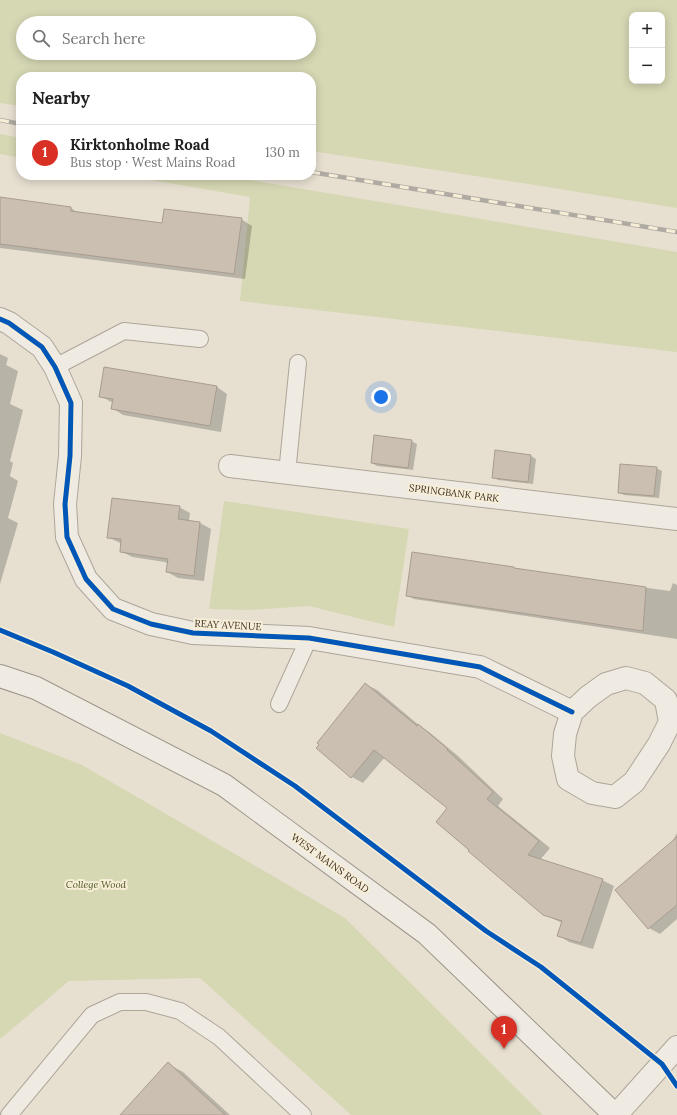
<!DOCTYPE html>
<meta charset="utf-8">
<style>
:root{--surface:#fff;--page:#f6f6f6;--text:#222;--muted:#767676;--line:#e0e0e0;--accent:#d93025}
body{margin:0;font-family:Lora,serif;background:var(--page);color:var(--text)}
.controls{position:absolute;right:12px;top:12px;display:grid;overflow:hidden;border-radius:8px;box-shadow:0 2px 10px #0003}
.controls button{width:36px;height:36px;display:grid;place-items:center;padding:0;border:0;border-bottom:1px solid var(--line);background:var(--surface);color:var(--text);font:20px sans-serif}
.you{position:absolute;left:381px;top:397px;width:14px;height:14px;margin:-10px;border:3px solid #fff;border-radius:50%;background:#1a73e8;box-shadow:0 0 0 6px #1a73e833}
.badge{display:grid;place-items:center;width:26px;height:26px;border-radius:50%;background:var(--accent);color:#fff;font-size:13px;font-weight:700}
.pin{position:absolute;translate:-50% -33px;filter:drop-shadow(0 1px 2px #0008)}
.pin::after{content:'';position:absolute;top:21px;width:14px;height:12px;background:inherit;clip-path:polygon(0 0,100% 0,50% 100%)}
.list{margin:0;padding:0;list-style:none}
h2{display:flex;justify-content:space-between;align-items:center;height:52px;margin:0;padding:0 16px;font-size:17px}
h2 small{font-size:13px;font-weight:400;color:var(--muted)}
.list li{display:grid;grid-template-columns:26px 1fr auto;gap:12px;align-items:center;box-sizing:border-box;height:56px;padding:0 16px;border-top:1px solid var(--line)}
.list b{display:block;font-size:15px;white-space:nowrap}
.list p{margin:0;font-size:13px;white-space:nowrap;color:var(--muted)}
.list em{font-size:13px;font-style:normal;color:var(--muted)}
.icon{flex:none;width:22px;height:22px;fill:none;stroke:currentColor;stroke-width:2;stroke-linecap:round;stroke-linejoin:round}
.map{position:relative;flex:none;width:677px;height:1115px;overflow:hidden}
.search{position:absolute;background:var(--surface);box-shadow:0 2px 10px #0003;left:16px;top:16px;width:300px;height:44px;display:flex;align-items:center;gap:10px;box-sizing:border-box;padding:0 14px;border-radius:22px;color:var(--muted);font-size:15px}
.panel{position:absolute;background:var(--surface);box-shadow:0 2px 10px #0003;left:16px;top:72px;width:300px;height:108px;border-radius:16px}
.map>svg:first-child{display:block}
.green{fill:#d6d7b3;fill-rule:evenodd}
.shadow{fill:#0003}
.building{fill:#cbbfb2;stroke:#a89c90}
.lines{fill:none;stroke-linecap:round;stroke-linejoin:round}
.service-casing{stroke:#ada599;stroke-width:18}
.minor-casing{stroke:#ada599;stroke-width:24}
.tertiary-casing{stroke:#ada599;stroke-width:24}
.secondary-casing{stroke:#9c958a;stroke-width:24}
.service{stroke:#efebe3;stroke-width:16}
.minor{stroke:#efebe3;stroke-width:22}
.tertiary{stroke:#efebe3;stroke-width:22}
.secondary{stroke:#efebe3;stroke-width:22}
.rail-casing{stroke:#afaaa2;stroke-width:4.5}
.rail{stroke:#f7eed8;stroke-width:3;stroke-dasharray:9;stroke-linecap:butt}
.cycleway-casing{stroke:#f7eed8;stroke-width:8}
.cycleway{stroke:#0057b8;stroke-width:5}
.labels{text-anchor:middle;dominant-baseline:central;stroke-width:4;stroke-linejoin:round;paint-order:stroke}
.street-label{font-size:10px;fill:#3d2e20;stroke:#f7eed8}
.park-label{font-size:10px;font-style:italic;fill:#4d5a26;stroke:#f7eed8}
</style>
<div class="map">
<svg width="677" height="1115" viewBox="0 0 677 1115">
<rect width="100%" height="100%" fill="#e7e0d1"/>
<!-- green -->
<g class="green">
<path d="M 0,0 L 677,0 L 677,208 L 522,183 L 311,151 L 311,77 L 21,77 L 21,106 L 0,103 ZM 632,15 L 662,15 L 662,81 L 632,81 ZM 23,23 L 309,23 L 309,53 L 23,53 Z"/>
<path d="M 0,134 L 21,138 L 21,158 L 0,154 Z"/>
<path d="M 122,175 L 220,175 L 677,252 L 677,352 L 240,301 L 250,197 Z"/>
<path d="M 224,501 L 409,529 L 394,627 L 309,606 L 249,610 L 209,609 Z"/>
<path d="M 0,733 L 82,765 L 345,918 L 543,1115 L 351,1115 L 200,978 L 69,981 L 0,1039 Z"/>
</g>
<!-- shadow -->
<g class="shadow">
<path d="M 0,200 L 71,208 L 78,213 L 163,224 L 241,219 L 252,226 L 245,279 L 0,248 Z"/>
<path d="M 0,354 L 8,358 L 6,365 L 18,371 L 10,404 L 23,410 L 10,461 L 13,463 L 10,476 L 18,481 L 8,518 L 18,523 L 0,584 Z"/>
<path d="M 217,387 L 227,394 L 221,432 L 123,415 L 112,408 L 113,403 L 100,396 Z"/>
<path d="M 411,441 L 417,444 L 413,470 L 377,466 L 372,463 Z"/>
<path d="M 496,451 L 531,456 L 536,459 L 533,484 L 498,480 L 493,477 Z"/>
<path d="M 656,468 L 662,471 L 659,498 L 624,495 L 619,492 Z"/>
<path d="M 179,507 L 190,513 L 189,521 L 200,523 L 211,529 L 204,581 L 178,578 L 167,572 L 168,564 L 165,562 L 132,557 L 121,551 L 122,544 L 108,537 Z"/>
<path d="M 514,568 L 517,570 L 670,591 L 673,583 L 677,585 L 677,639 L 414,599 L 407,595 Z"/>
<path d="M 365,684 L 377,690 L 420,726 L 429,732 L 458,756 L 503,799 L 498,806 L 550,848 L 540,860 L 602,880 L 614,886 L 593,949 L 569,942 L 558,935 L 562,923 L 544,914 L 471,850 L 449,808 L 385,757 L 363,783 L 352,777 Z"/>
<path d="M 677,833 L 677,919 L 660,934 L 649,928 L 672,842 Z"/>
<path d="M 168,1064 L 183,1072 L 230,1115 L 121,1115 Z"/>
</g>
<!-- building -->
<g class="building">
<path d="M 0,197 L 71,207 L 71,211 L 162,223 L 164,209 L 242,218 L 234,274 L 0,244 Z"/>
<path d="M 104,367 L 217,386 L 210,426 L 111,409 L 113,399 L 99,397 Z"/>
<path d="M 374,435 L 412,440 L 408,468 L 371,463 Z"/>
<path d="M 495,450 L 531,455 L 528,482 L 492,478 Z"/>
<path d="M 620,464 L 657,467 L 654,496 L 618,493 Z"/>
<path d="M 112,498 L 180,506 L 178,519 L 200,522 L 194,576 L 166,572 L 168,559 L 120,552 L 121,539 L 107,538 Z"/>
<path d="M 412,552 L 514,567 L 514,568 L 646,587 L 643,631 L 406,596 Z"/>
<path d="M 365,683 L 417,726 L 418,724 L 448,749 L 447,750 L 493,792 L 487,799 L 539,841 L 528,855 L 603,879 L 581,943 L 557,936 L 562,921 L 543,915 L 468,851 L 469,850 L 436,822 L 447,808 L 374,750 L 351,778 L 316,748 L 319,745 L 317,743 Z"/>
<path d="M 677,837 L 677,905 L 648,929 L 615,890 Z"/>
<path d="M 168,1062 L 225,1115 L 120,1115 Z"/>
</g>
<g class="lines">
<!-- service casing -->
<g class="service-casing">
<g id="service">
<path d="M 55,367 L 124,331 L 200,339"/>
<path d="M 287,473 L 298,363"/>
<path d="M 279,704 L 309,638"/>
<path d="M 9,1115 L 92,1015 L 120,1002 L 146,1002 L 180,1011 L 219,1037 L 303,1115"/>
</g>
</g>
<!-- minor casing -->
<g class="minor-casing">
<g id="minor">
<path d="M 0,319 L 9,323 L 42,347 L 55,367 L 71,403 L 70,456 L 65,504 L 67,537 L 86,579 L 113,609 L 151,624 L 193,633 L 309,638 L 480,667 L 572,712"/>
<path d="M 230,466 L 677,519"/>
<path d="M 626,678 L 645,683 L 666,700 L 670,722 L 659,744 L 634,782 L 615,797 L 592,793 L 568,779 L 563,756 L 565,734 L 572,712 L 588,697 L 606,684 Z"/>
</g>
</g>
<!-- tertiary casing -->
<g class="tertiary-casing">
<path id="tertiary" d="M 616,1115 L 677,1047"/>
</g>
<!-- secondary casing -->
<g class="secondary-casing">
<path id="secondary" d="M 0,676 L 36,688 L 224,785 L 427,934 L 615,1115"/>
</g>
<!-- service -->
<use href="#service" class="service"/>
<!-- minor -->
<use href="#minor" class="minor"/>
<!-- tertiary -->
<use href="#tertiary" class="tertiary"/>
<!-- secondary -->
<use href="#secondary" class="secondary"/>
<!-- rail casing -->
<g class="rail-casing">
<g id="rail">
<path d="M 0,120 L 21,124"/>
<path d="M 311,172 L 677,232"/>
</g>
</g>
<!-- rail -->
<use href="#rail" class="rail"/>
<!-- cycleway casing -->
<g class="cycleway-casing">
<g id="cycleway">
<path d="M 0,319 L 9,323 L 42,347 L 55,367 L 71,403 L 70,456 L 65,504 L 67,537 L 86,579 L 113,609 L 151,624 L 193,633 L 309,638 L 480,667 L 572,712"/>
<path d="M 0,630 L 53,652 L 128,686 L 211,731 L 295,786 L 486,931 L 541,967 L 662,1064 L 677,1086"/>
</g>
</g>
<!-- cycleway -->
<use href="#cycleway" class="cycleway"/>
</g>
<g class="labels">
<!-- street labels -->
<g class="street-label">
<text transform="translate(454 493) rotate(7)">SPRINGBANK PARK</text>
<text transform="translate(228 625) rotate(3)">REAY AVENUE</text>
<text transform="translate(330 863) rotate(36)">WEST MAINS ROAD</text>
</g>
<!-- park labels -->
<g class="park-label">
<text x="96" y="884">College Wood</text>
</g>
</g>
</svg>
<div class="controls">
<button>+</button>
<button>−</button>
</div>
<div class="you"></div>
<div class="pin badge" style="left:504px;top:1049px">1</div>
<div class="search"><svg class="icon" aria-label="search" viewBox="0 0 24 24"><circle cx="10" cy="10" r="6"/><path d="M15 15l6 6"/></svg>Search here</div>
<section class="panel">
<h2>Nearby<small></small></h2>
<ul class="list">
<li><span class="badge">1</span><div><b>Kirktonholme Road</b><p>Bus stop · West Mains Road</p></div><em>130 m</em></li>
</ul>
</section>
</div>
